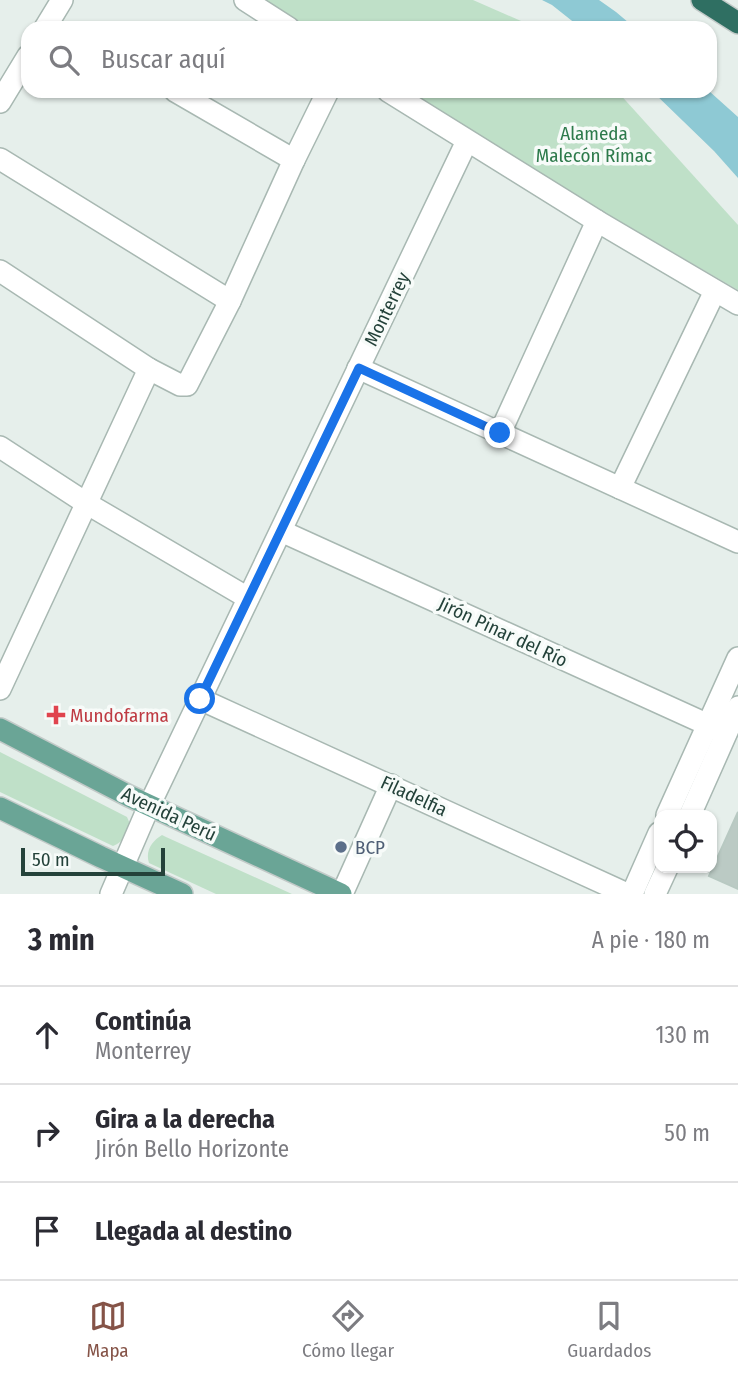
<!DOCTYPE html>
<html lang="es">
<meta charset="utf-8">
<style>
:root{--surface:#fff;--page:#f7f7f7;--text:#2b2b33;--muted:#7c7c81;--line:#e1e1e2;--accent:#855347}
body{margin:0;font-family:"Fira Sans Condensed",sans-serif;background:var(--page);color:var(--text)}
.controls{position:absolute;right:21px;bottom:21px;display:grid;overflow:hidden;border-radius:14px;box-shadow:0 2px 5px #0004}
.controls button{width:63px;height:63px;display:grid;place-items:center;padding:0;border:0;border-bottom:2px solid var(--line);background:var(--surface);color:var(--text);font:35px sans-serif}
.scale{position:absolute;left:21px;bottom:18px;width:144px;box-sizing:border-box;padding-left:7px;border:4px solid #24423a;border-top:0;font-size:19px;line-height:24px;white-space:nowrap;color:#24423a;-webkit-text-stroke:5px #f7fbf9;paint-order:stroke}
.stop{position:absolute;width:21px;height:21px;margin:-16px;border:5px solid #1a73e8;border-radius:50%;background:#fff}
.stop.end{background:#1a73e8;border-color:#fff;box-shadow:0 2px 7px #0008}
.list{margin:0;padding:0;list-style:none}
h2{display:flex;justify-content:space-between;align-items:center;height:91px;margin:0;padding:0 28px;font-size:30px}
h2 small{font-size:23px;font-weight:400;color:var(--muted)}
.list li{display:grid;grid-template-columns:46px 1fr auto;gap:21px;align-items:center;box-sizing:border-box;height:98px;padding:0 28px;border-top:2px solid var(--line)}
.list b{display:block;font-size:26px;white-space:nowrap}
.list p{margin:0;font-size:23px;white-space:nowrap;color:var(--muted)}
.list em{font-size:23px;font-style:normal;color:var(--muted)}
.icon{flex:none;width:38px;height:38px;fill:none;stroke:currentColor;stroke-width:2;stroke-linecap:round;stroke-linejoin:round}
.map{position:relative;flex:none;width:738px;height:894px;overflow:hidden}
.search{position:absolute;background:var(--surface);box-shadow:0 2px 5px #0004;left:21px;right:21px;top:21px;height:77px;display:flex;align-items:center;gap:18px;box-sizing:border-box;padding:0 24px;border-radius:21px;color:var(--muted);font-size:26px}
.sheet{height:385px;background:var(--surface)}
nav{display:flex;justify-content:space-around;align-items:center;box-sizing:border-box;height:98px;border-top:2px solid var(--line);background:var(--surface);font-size:19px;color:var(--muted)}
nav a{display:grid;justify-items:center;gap:4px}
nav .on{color:var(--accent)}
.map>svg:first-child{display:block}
.green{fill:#bfe0c8}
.water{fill:#8ec9d4}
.building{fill:#bbcac4;stroke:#b8c9c2;stroke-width:2}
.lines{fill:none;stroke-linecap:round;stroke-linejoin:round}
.minor-casing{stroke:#a8b8b2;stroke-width:24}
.major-casing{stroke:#c2cac8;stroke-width:24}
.highway-casing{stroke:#c2cac8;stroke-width:24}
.minor{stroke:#fff;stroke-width:21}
.major{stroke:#6aa596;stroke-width:21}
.highway{stroke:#2f6f62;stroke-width:21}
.route{stroke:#1a73e8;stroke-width:9}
.health-dot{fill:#e0444e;stroke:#f7fbf9;stroke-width:2.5}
.service-dot{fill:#5c6f8a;stroke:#f7fbf9;stroke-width:2.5}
.labels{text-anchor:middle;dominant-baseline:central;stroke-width:7;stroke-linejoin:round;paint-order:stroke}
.park-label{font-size:19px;fill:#2d7a4b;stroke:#f7fbf9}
.street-label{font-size:19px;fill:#24423a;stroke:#f7fbf9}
.health-label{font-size:19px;fill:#be3a42;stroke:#f7fbf9;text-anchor:start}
.service-label{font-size:19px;fill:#4e5e75;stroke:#f7fbf9;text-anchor:start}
</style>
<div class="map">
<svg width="738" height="894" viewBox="0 0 738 894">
<rect width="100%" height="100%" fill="#e6efeb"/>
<!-- green -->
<g class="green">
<path d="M 264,0 L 473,0 L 537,28 L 307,28 Z"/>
<path d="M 404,91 L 617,91 L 738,225 L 738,290 L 507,156 Z"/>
<path d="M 0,752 L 127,817 L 130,824 C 126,834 124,842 113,846 L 0,792 Z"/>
<path d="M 162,835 L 166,837 L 292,894 L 216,894 L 149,863 C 145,851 152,841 162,835 Z"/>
</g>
<!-- water -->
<g class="water">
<path d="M 542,0 L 599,0 L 616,12 L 635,28 L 581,28 L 552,5 Z"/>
<path d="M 652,91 L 709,91 L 738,117 L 738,178 L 714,151 Z"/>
</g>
<!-- building -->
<path class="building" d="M 738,812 L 738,889 L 709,876 Z"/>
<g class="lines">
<!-- minor casing -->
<g class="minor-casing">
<g id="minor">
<path d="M 245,0 L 289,28"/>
<path d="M 45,28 L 62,0"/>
<path d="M 175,91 L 294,160"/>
<path d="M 388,91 L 597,221 L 738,304"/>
<path d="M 0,102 L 28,56"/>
<path d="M 0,159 L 230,301"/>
<path d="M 0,271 L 149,369 L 180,385 L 187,385 L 230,301 L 294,160 L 328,91"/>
<path d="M 358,368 L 738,542"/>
<path d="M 500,433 L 597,221"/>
<path d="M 0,447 L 86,503 L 248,598"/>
<path d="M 620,488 L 715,291"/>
<path d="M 281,531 L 726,733"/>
<path d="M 0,689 L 149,369"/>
<path d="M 200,699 L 627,894"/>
<path d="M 667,815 L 738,658"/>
<path d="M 690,815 L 738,707"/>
<path d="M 111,894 L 149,806 L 467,141"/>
<path d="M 342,894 L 391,785"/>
<path d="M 632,894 L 659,833"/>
<path d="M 655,894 L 667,868"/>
</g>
</g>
<!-- major casing -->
<g class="major-casing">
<g id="major">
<path d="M 0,729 L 129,796 L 341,894"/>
<path d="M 0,808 L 101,857 L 182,894"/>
</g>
</g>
<!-- highway casing -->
<g class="highway-casing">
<path id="highway" d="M 702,0 L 738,23"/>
</g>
<!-- minor -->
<use href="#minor" class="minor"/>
<!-- major -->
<use href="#major" class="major"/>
<!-- highway -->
<use href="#highway" class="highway"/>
</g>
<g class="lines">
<!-- route -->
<path class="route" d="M 200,699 L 359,368 L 500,433"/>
</g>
<!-- markers -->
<path class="health-dot" d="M52.5 704.5h7v7h7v7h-7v7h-7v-7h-7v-7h7z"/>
<circle class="service-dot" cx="341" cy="847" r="7"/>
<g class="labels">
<!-- park labels -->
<g class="park-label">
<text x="594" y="133">Alameda<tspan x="594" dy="22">Malecón Rímac</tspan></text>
</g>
<!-- street labels -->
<g class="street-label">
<text transform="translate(387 309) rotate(-64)">Monterrey</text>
<text transform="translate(503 632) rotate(25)">Jirón Pinar del Río</text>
<text transform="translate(414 796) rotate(25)">Filadelfia</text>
<text transform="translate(169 814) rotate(25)">Avenida Perú</text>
</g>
<!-- health labels -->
<g class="health-label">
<text x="70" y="715">Mundofarma</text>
</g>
<!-- service labels -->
<g class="service-label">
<text x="355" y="847">BCP</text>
</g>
</g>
</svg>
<div class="controls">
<button><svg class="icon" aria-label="locate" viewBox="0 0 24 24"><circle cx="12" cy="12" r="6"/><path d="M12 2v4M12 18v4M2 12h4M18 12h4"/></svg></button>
</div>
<div class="scale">50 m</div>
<div class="stop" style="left:200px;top:699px"></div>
<div class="stop end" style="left:500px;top:433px"></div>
<div class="search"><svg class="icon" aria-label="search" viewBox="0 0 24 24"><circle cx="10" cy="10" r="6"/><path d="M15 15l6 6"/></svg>Buscar aquí</div>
</div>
<section class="sheet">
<h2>3 min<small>A pie · 180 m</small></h2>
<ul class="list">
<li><svg class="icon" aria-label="ahead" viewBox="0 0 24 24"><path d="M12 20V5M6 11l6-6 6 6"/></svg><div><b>Continúa</b><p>Monterrey</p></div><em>130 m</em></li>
<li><svg class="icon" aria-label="right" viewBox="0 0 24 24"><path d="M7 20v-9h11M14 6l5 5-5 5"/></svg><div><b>Gira a la derecha</b><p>Jirón Bello Horizonte</p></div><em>50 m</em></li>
<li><svg class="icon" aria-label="arrive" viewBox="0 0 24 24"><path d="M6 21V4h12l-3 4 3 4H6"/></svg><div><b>Llegada al destino</b></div></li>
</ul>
</section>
<nav>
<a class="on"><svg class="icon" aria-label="map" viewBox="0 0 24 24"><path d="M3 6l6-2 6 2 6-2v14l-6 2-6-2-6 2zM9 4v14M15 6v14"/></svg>Mapa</a>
<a><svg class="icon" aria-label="directions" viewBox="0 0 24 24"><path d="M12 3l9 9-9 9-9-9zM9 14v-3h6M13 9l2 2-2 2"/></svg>Cómo llegar</a>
<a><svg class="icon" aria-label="saved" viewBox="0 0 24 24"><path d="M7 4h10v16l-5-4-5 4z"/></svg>Guardados</a>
</nav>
